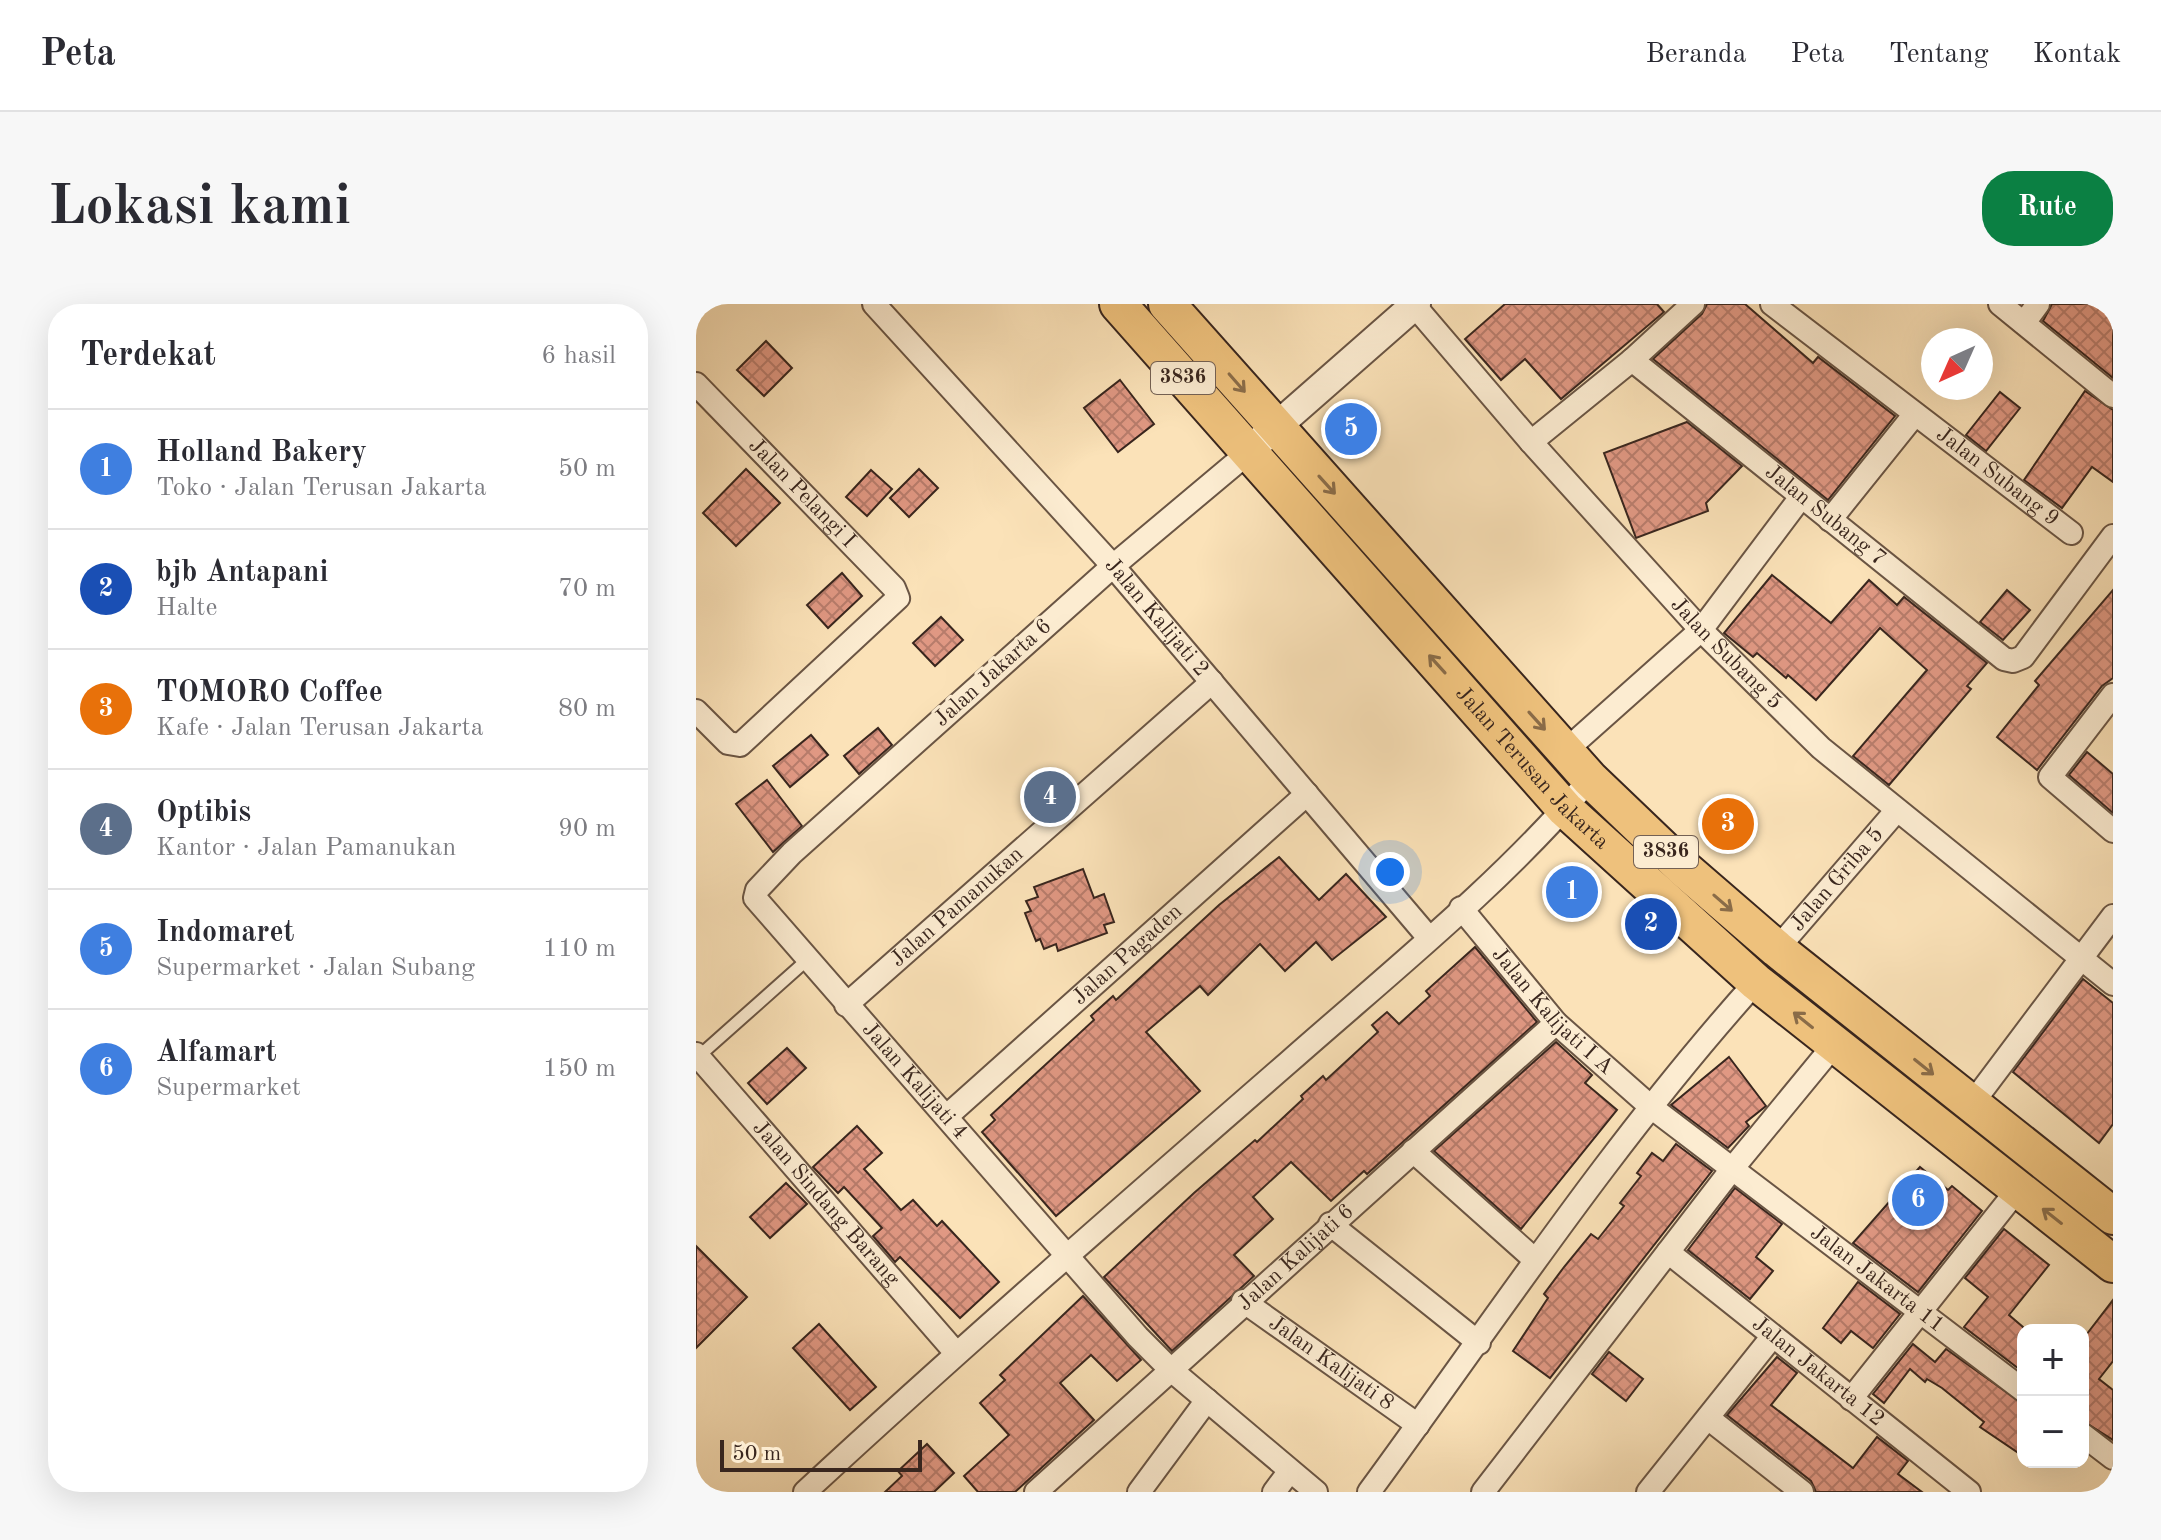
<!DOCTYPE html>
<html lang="id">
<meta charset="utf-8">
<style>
:root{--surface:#fff;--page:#f7f7f7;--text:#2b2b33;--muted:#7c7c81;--line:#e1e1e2;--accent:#0b8043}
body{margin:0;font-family:"Old Standard TT",serif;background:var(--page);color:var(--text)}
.controls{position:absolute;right:24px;bottom:24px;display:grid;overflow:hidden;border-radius:16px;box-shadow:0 8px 32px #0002}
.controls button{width:72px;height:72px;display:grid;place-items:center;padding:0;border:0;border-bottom:2px solid var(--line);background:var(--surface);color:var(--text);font:40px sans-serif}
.compass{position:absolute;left:1225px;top:24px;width:72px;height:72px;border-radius:50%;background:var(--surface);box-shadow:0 8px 32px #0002;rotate:225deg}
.scale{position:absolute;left:24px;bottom:20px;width:202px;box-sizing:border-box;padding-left:8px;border:4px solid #39261e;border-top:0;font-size:22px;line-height:28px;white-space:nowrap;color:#39261e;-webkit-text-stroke:6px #fcecd1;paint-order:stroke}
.you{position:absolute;left:694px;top:568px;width:28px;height:28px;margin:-20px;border:6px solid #fff;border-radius:50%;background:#1a73e8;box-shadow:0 0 0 12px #1a73e833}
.badge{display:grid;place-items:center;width:52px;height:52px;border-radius:50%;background:var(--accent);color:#fff;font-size:26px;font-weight:700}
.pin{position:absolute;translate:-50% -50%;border:4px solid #fff;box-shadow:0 2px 8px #0006}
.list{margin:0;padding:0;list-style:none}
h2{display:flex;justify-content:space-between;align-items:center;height:104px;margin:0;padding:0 32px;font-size:34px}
h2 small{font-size:26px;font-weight:400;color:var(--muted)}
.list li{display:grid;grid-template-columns:52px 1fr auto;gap:24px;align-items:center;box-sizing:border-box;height:120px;padding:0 32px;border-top:2px solid var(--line)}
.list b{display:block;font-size:30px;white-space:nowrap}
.list p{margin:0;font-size:26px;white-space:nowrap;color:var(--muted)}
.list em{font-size:26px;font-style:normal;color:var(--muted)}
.map{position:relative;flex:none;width:1417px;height:1188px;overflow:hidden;border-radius:32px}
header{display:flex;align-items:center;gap:48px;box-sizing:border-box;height:112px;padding:0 40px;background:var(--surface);border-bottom:2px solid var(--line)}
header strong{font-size:38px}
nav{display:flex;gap:44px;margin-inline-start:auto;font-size:28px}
.intro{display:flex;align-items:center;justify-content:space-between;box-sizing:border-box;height:192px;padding:0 48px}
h1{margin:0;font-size:56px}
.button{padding:20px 36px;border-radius:32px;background:var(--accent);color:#fff;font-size:28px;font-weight:700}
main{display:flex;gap:48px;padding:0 48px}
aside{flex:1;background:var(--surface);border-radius:32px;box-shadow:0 8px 32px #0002}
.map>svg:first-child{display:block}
.building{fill:url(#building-cross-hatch);stroke:#39261e;stroke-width:2}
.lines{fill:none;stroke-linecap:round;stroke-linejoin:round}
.service-casing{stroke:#6a5544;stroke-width:15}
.minor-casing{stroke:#6a5544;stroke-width:26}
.tertiary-casing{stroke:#6a5544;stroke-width:32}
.primary-casing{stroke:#39261e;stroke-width:40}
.service{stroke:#fcecd1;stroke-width:11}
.minor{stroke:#fcecd1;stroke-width:22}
.tertiary{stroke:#fcecd1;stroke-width:28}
.primary{stroke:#eec17c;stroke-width:36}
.oneway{stroke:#8a6c48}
.labels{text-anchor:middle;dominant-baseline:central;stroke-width:6;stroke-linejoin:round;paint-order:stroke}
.shield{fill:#fcecd1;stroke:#746154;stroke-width:2}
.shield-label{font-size:20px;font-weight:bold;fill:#39261e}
.street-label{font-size:22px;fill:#39261e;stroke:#fcecd1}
</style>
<header>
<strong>Peta</strong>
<nav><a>Beranda</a><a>Peta</a><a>Tentang</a><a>Kontak</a></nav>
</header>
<div class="intro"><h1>Lokasi kami</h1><a class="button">Rute</a></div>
<main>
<aside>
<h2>Terdekat<small>6 hasil</small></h2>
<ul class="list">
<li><span class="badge" style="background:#3f7fe0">1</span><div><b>Holland Bakery</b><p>Toko · Jalan Terusan Jakarta</p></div><em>50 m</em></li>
<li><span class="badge" style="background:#1a4fb4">2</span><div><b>bjb Antapani</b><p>Halte</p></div><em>70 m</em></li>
<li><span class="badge" style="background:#e8710a">3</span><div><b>TOMORO Coffee</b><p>Kafe · Jalan Terusan Jakarta</p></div><em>80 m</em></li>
<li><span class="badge" style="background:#5c6f8a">4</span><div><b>Optibis</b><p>Kantor · Jalan Pamanukan</p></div><em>90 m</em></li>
<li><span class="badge" style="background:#3f7fe0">5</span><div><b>Indomaret</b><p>Supermarket · Jalan Subang</p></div><em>110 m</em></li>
<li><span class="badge" style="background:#3f7fe0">6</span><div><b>Alfamart</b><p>Supermarket</p></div><em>150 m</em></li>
</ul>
</aside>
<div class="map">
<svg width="1417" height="1188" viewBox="0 0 1417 1188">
<defs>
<pattern id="building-cross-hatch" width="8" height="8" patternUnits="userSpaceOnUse" patternTransform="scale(2)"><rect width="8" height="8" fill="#e09883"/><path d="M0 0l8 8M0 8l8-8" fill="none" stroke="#b77c6b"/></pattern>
</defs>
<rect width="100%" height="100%" fill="#fbe2b8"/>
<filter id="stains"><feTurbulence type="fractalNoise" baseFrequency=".0025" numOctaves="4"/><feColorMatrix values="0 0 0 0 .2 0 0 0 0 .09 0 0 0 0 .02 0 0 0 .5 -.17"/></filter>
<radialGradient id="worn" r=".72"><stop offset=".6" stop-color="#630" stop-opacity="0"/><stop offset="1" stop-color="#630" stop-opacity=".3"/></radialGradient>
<!-- building -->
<g class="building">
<path d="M 809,0 L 961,0 L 968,8 L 865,95 L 829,55 L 805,76 L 769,35 Z"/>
<path d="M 1011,0 L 1049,0 L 1117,59 L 1122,53 L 1199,112 L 1132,196 L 957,55 L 1006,10 Z"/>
<path d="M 1356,0 L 1417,0 L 1417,74 L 1347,17 Z"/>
<path d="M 70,37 L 96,64 L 68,92 L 41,66 Z"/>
<path d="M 424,76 L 458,120 L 422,148 L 388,104 Z"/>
<path d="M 1389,87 L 1417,106 L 1417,178 L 1396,163 L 1366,204 L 1328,176 Z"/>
<path d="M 1304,88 L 1324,104 L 1290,147 L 1270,131 Z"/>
<path d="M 991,118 L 1046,162 L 1010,199 L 1012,207 L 940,234 L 908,149 Z"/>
<path d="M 50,165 L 84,199 L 40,242 L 7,209 Z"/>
<path d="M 223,165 L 242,184 L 213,213 L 194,194 Z"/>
<path d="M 175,166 L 196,185 L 171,212 L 150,193 Z"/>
<path d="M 146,269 L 166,292 L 132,324 L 111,301 Z"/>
<path d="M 1076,271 L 1135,319 L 1173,276 L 1201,301 L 1208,293 L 1291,359 L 1271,382 L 1275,385 L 1193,481 L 1157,452 L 1231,366 L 1184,324 L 1120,396 L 1092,371 L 1090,374 L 1061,349 L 1057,353 L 1028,329 Z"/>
<path d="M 1311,286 L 1334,306 L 1307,336 L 1284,318 Z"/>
<path d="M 1417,286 L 1417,374 L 1406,382 L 1341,466 L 1301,433 L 1343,381 L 1339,377 Z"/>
<path d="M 245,313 L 267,336 L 239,362 L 217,339 Z"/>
<path d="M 182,424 L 196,441 L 163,470 L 148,452 Z"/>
<path d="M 115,431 L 132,451 L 94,483 L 77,462 Z"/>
<path d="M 1391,448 L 1417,470 L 1417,509 L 1373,471 Z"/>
<path d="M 71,476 L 106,522 L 77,548 L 40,500 Z"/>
<path d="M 583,553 L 623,596 L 650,570 L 690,613 L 636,656 L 620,638 L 589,667 L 564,640 L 512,691 L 504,682 L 450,728 L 504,787 L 360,912 L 286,828 L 299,816 L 295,811 L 398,716 L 395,712 L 417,692 L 420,696 L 523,601 Z"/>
<path d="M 387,565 L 398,594 L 408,590 L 418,618 L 408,621 L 411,629 L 362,647 L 360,640 L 348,645 L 344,635 L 340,637 L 329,609 L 335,607 L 330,597 L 342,593 L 338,583 Z"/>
<path d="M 779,643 L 841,718 L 671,870 L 668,867 L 635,897 L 595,858 L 557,893 L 577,915 L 538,951 L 558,972 L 476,1047 L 408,973 L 498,889 L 559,836 L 561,838 L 607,795 L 605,792 L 627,772 L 630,776 L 682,728 L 676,721 L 691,708 L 703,720 L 734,692 L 730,687 Z"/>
<path d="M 1387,675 L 1417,699 L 1417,820 L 1403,839 L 1317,768 Z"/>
<path d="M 860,738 L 896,771 L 889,779 L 921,806 L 825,925 L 738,847 Z"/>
<path d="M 91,744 L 110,764 L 71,800 L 52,779 Z"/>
<path d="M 1033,753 L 1070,802 L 1050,818 L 1053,822 L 1032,844 L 975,801 Z"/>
<path d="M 161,822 L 186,849 L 168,865 L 205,906 L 217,896 L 241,922 L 246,917 L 303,978 L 264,1014 L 204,953 L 199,958 L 195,953 L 177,932 L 186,924 L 148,883 L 142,889 L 117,863 Z"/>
<path d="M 980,840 L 1016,867 L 854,1074 L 817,1047 L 852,994 L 848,990 L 868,963 L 895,930 L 902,935 L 928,902 L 924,899 L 945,872 L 941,869 L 956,849 L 967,857 Z"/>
<path d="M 1224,863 L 1252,886 L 1256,882 L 1286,907 L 1222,988 L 1157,939 Z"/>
<path d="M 90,879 L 111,900 L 74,934 L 54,913 Z"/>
<path d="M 1039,884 L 1086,920 L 1060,953 L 1077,967 L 1054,995 L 992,946 Z"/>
<path d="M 1308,925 L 1353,961 L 1313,1011 L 1327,1023 L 1327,1068 L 1268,1023 L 1292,993 L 1269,974 Z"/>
<path d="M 0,942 L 51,993 L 0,1044 Z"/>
<path d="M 1162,978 L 1204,1010 L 1177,1044 L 1155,1027 L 1145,1039 L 1127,1024 Z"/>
<path d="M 387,992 L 445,1056 L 421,1077 L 395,1051 L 364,1079 L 398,1116 L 319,1188 L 282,1188 L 268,1172 L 313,1131 L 284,1099 L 309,1076 L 304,1071 Z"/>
<path d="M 1417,996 L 1417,1057 L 1403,1075 L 1417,1086 L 1417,1136 L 1387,1117 L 1387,1035 Z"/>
<path d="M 123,1020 L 180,1083 L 154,1106 L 97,1044 Z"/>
<path d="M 1217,1040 L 1239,1058 L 1250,1045 L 1327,1100 L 1327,1152 L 1284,1123 L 1288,1118 L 1246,1084 L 1231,1075 L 1229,1078 L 1214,1065 L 1188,1099 L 1177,1090 Z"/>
<path d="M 913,1048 L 947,1075 L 930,1097 L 896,1070 Z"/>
<path d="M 1081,1053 L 1101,1069 L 1075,1101 L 1157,1164 L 1181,1133 L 1212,1157 L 1202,1170 L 1226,1188 L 1120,1188 L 1115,1177 L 1031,1111 Z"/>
<path d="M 231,1140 L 258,1169 L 238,1188 L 189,1188 L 206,1172 L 202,1167 Z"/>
</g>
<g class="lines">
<!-- service casing -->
<g class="service-casing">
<path id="service" d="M 2,753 L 111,656"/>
</g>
<!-- minor casing -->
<g class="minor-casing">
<g id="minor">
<path id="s1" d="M 178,0 L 417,262 L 733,634"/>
<path id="s2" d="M 1076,0 L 1375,229"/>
<path d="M 1304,0 L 1417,92"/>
<path id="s3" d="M 718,1 L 835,138 L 1005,326 L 1125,444 L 1417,680"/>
<path d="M 1328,19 L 1342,0"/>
<path id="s4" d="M 936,56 L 1308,355 L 1317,357 L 1327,353 L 1417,232"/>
<path id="s5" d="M 0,80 L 198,284 L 202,294 L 44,441 L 32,439 L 0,407"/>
<path d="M 835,138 L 936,56 L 997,0"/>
<path id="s6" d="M 553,148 L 417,262 L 96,549 L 61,586 L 59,594 L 442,1033 L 474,1065 L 620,1188"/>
<path d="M 1134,216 L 1219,110"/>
<path d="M 1417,391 L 1354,473 L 1417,527"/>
<path d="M 868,448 L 1005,326 L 1105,193"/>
<path id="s7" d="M 765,604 L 860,719 L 955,803 L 1327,1086"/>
<path id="s8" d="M 1081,645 L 1201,506"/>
<path id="s9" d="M 150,701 L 516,378"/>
<path id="s10" d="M 0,750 L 260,1049"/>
<path d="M 1275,801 L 1417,612"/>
<path id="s11" d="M 251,812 L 611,490"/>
<path d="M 717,847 L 838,955"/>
<path d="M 634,920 L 783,1039"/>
<path id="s12" d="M 972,948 L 1273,1188"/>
<path id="s13" d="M 547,997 L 722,1121"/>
<path d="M 1155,1095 L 1322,885"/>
<path d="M 1012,1114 L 1106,1188"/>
<path d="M 1387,1131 L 1417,1154"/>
<path d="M 109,1188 C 268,1041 431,899 594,757 C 696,667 806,579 894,475"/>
<path id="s14" d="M 340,1188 L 860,719"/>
<path d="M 443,1188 L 511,1096"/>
<path d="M 578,1188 L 593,1168"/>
<path d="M 673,1188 C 799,1016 917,837 1060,678"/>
<path d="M 787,1188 L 1036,865 L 1138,741"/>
<path d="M 952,1188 L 1076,1033"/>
</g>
</g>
<!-- tertiary casing -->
<g class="tertiary-casing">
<path id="tertiary" d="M 565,136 L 720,0"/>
</g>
<!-- primary casing -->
<g class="primary-casing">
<g id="primary">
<path id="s15" d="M 422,0 L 869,505 L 1060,678 L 1417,960"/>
<path d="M 471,0 L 894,475 L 986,563 L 1081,645 L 1417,912"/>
</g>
</g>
<!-- service -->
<use href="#service" class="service"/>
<!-- minor -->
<use href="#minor" class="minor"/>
<!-- tertiary -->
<use href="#tertiary" class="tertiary"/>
<!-- primary -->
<use href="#primary" class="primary"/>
</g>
<!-- one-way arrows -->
<defs><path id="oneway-shaft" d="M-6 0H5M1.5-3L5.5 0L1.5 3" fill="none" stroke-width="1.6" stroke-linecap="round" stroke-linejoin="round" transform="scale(2)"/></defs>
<g class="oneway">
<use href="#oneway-shaft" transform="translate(541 79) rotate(49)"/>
<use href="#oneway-shaft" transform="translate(631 181) rotate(48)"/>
<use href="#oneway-shaft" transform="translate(741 360) rotate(-132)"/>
<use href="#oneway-shaft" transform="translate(841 417) rotate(48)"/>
<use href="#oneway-shaft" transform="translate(1027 599) rotate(41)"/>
<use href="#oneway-shaft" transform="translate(1107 716) rotate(-141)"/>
<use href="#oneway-shaft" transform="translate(1228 763) rotate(39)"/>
<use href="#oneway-shaft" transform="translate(1356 912) rotate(-142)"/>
</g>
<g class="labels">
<!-- shield labels -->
<g class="shield">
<rect x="455" y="58" width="64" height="32" rx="6"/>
<rect x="938" y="532" width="64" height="32" rx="6"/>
</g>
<g class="shield-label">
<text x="487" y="74">3836</text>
<text x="970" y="548">3836</text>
</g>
<!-- street labels -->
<g class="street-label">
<text stroke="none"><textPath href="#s2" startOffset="284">Jalan Subang 9</textPath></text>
<text stroke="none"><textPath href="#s5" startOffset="152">Jalan Pelangi I</textPath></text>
<text stroke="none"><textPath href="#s4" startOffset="248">Jalan Subang 7</textPath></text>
<text stroke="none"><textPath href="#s1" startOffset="422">Jalan Kalijati 2</textPath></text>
<text stroke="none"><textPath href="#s3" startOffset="468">Jalan Subang 5</textPath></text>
<text transform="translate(297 369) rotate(-42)">Jalan Jakarta 6</text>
<text stroke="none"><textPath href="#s15" startOffset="622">Jalan Terusan Jakarta</textPath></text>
<text stroke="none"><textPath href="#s8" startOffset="92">Jalan Griba 5</textPath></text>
<text stroke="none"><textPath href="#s9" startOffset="148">Jalan Pamanukan</textPath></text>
<text stroke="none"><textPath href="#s11" startOffset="242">Jalan Pagaden</textPath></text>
<text stroke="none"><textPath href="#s7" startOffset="138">Jalan Kalijati I A</textPath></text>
<text stroke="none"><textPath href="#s6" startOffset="910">Jalan Kalijati 4</textPath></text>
<text stroke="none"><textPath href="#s10" startOffset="198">Jalan Sindang Barang</textPath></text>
<text stroke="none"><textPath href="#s14" startOffset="350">Jalan Kalijati 6</textPath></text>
<text stroke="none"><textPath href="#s7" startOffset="560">Jalan Jakarta 11</textPath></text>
<text stroke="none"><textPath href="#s13" startOffset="108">Jalan Kalijati 8</textPath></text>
<text stroke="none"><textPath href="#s12" startOffset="192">Jalan Jakarta 12</textPath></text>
</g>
</g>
<rect width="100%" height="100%" filter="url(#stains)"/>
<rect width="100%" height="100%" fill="url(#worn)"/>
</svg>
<div class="controls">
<button>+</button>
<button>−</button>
</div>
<svg class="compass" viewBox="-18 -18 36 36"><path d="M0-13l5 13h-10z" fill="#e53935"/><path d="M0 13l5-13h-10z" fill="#7c7c81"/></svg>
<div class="scale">50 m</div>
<div class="you"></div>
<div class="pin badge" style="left:876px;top:588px;background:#3f7fe0">1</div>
<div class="pin badge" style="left:955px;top:620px;background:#1a4fb4">2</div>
<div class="pin badge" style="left:1032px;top:520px;background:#e8710a">3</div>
<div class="pin badge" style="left:354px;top:493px;background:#5c6f8a">4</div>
<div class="pin badge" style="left:655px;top:125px;background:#3f7fe0">5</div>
<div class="pin badge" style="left:1222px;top:896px;background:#3f7fe0">6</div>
</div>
</main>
